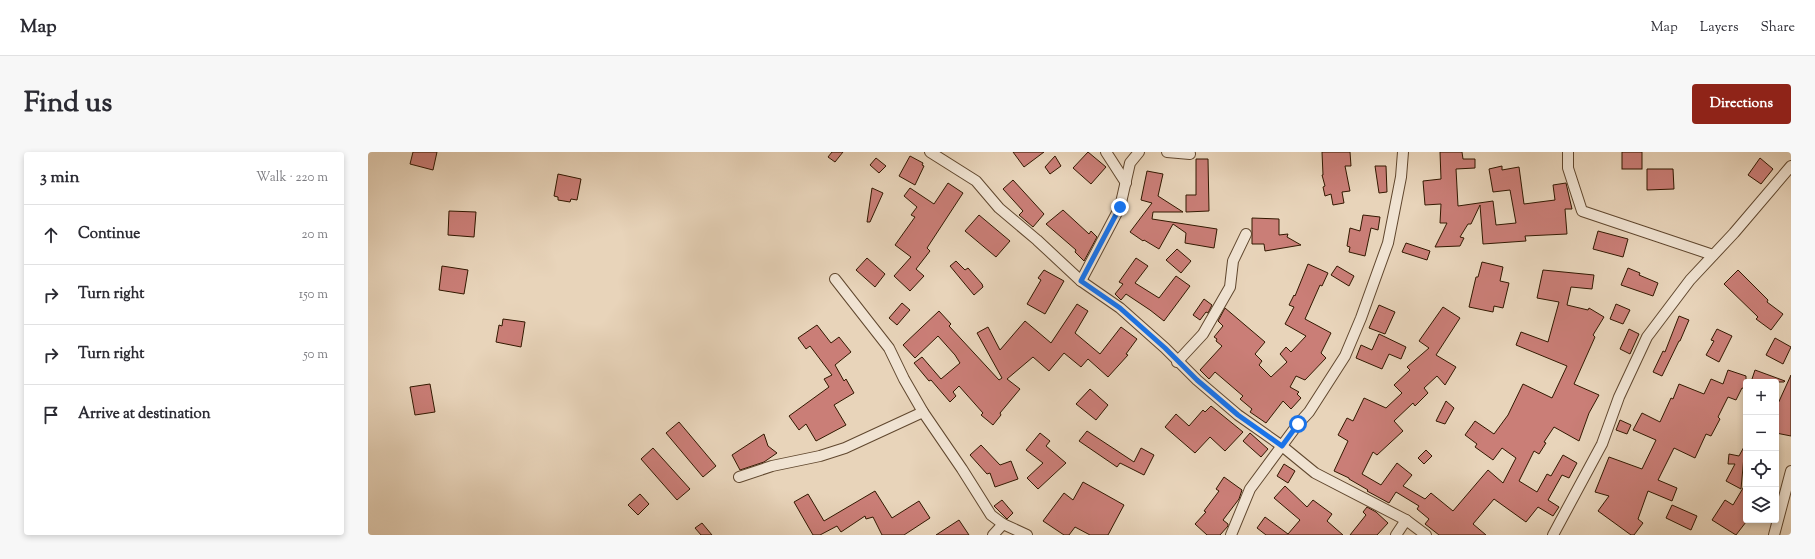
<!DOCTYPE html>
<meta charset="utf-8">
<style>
:root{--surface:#fff;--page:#f7f7f7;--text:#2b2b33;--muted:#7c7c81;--line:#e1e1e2;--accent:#8f2418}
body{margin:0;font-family:"Sorts Mill Goudy",serif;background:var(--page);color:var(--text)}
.controls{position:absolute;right:12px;bottom:12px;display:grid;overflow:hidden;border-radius:4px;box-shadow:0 2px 6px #0003}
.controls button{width:36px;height:36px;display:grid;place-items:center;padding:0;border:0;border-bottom:1px solid var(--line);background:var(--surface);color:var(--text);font:20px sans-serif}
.stop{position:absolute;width:12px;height:12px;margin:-9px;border:3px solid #1a73e8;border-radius:50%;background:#fff}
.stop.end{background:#1a73e8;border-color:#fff;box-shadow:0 1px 4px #0008}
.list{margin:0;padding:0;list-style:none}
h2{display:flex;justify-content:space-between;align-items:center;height:52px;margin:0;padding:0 16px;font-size:17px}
h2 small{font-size:13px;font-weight:400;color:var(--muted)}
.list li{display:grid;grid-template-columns:26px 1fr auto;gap:12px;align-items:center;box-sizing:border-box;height:60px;padding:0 16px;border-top:1px solid var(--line)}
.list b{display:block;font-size:15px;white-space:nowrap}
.list em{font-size:13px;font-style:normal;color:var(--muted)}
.icon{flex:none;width:22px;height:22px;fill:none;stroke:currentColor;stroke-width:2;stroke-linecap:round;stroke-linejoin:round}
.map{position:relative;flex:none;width:1423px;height:383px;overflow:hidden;border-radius:4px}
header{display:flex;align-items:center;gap:24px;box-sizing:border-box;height:56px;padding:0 20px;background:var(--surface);border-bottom:1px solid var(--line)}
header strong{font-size:19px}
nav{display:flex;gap:22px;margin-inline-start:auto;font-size:14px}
.intro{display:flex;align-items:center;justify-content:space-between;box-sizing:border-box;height:96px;padding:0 24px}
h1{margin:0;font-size:28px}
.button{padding:10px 18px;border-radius:4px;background:var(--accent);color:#fff;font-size:14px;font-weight:700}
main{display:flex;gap:24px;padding:0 24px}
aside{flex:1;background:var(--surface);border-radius:4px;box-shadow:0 2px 6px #0003}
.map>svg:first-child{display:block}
.building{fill:#ca7e77;stroke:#321800}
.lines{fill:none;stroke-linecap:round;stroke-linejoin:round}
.street-casing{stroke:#60472e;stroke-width:12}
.street{stroke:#f0e3d2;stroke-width:10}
.route{stroke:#1a73e8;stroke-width:5}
</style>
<header>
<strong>Map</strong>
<nav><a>Map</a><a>Layers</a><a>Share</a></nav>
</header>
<div class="intro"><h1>Find us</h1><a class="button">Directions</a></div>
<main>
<aside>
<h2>3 min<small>Walk · 220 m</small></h2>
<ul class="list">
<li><svg class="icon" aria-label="ahead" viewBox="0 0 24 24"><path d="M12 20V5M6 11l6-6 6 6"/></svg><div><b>Continue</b></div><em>20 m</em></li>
<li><svg class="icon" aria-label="right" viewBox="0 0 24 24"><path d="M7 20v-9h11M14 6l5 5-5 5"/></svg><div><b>Turn right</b></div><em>150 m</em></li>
<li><svg class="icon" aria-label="right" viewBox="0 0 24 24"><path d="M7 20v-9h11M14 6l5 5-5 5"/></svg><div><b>Turn right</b></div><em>50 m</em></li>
<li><svg class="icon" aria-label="arrive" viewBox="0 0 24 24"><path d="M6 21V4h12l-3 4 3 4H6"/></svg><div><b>Arrive at destination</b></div></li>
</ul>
</aside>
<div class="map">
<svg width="1423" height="383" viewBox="0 0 1423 383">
<rect width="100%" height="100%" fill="#e8d4ba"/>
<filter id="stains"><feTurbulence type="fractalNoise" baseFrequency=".005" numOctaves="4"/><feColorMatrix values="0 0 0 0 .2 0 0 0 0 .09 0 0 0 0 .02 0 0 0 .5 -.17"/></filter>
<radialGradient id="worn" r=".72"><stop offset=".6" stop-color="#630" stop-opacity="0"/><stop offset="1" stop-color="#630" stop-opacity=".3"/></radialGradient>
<!-- building -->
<g class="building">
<path d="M 45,0 L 69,0 L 65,18 L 42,12 Z"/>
<path d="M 464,0 L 475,0 L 467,10 L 460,5 Z"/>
<path d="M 645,0 L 676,0 L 656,15 Z"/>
<path d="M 720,0 L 738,15 L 723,32 L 705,16 Z"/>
<path d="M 954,0 L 982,0 L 983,14 L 977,14 L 982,39 L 974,40 L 976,51 L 965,53 L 963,42 L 957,44 L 955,35 L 957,34 L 954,23 L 955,23 Z"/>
<path d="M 1072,0 L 1094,0 L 1095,7 L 1107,7 L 1107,16 L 1088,17 L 1090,54 L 1125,49 L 1128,73 L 1148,71 L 1142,38 L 1125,40 L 1121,17 L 1134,14 L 1134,18 L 1151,15 L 1156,52 L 1187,48 L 1185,33 L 1198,31 L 1204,57 L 1197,57 L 1199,82 L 1157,84 L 1158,89 L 1115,92 L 1112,53 L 1103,72 L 1100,72 L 1092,85 L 1096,86 L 1092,94 L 1067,95 L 1079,71 L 1072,71 L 1073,52 L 1057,53 L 1055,29 L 1073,27 Z"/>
<rect x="1254" y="0" width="20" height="17"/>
<path d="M 542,4 L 555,11 L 554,13 L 556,14 L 547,33 L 531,24 Z"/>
<path d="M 687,4 L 693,14 L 682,22 L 677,15 Z"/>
<path d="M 508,6 L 518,14 L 511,21 L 502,13 Z"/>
<path d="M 1392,6 L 1405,17 L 1393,32 L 1380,23 Z"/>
<path d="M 828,7 L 840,7 L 841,59 L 818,60 L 818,43 L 828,43 Z"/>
<path d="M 1007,14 L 1018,14 L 1019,40 L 1011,41 Z"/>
<path d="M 1279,17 L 1305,17 L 1306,37 L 1279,38 Z"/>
<path d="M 779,19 L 795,22 L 790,44 L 815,60 L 785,60 L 784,67 L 849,77 L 846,96 L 817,91 L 818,81 L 805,72 L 791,97 L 776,88 L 775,89 L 762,80 L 784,51 L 773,48 Z"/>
<path d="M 190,22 L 213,27 L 209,48 L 203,47 L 202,50 L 190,48 L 190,45 L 186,44 Z"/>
<path d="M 645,28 L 676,62 L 665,75 L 651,63 L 655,59 L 635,37 Z"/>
<path d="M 580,31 L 595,41 L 559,96 L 562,99 L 548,117 L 556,124 L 542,139 L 526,124 L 543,105 L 527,93 L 547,65 L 543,63 L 549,55 L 536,44 L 542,36 L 566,52 Z"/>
<path d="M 504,36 L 515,41 L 502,70 L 499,70 Z"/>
<path d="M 695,58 L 721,82 L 723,79 L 729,85 L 716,109 L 707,100 L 708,98 L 678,72 Z"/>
<path d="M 81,59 L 108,60 L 106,85 L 80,83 Z"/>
<path d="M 611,63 L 642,89 L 628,105 L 597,79 Z"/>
<path d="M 995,63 L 1012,65 L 1010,78 L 1003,76 L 997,104 L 981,100 L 982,95 L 979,94 L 982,76 L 992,79 Z"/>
<path d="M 884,66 L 911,67 L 911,83 L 920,82 L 919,85 L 933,93 L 897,99 L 896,92 L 884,92 Z"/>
<path d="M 1230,79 L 1260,87 L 1255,105 L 1225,97 Z"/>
<path d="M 1038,91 L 1062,99 L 1059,108 L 1034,100 Z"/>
<path d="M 809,97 L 823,109 L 813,121 L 798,108 Z"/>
<path d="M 499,106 L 517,122 L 507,135 L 488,118 Z"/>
<path d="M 768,106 L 780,114 L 767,131 L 791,146 L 808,124 L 822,134 L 796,169 L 782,158 L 758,142 L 753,148 L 747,142 L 755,132 L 751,130 Z"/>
<path d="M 588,109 L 597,118 L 600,116 L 614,132 L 615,135 L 606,143 L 582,114 Z"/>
<path d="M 1114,110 L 1135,115 L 1132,129 L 1141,131 L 1135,156 L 1126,154 L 1125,160 L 1101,155 L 1108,125 L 1110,125 Z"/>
<path d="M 940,112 L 960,121 L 954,134 L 952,133 L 937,167 L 963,181 L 953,201 L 958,206 L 937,228 L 928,224 L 922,235 L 931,240 L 929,242 L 933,246 L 923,257 L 915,249 L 898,271 L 882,260 L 884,257 L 872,247 L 875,244 L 847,220 L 841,227 L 832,218 L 854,194 L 848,189 L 849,187 L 846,185 L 855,174 L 850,169 L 857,156 L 897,190 L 887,202 L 894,209 L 891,213 L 903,225 L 919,210 L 912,202 L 918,195 L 923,200 L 938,184 L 917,172 L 926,155 L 921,153 L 926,143 L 927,144 Z"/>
<path d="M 74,114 L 100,118 L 96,142 L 71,138 Z"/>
<path d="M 969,114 L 986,124 L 981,134 L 963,123 Z"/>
<path d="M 1260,116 L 1272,121 L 1271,123 L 1290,131 L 1285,144 L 1253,133 Z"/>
<path d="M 676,118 L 696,129 L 677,162 L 659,152 L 673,128 L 670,126 Z"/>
<path d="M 1175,118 L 1226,123 L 1224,137 L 1203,135 L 1199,153 L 1220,158 L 1221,156 L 1236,165 L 1225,183 L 1227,185 L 1223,194 L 1206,232 L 1231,243 L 1221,261 L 1211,289 L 1186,275 L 1176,290 L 1178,291 L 1171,302 L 1166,299 L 1151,329 L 1169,340 L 1179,322 L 1183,324 L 1195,303 L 1209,311 L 1201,326 L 1194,323 L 1180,348 L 1191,355 L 1185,364 L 1170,355 L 1158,370 L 1126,347 L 1105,372 L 1118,383 L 1071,383 L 1057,372 L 1061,367 L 1049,357 L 1051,354 L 1028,340 L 1021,351 L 999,339 L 1000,338 L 981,327 L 981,326 L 966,319 L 980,289 L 970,283 L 979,266 L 985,269 L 996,246 L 1018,256 L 1034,241 L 1026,233 L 1042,218 L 1039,215 L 1061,196 L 1051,189 L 1075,155 L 1092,166 L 1068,203 L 1088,215 L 1077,233 L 1069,224 L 1056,236 L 1060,241 L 1047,254 L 1045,251 L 1026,269 L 1035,279 L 1009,303 L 1005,300 L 994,322 L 1013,333 L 1029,311 L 1044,323 L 1035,334 L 1057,347 L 1063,341 L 1085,359 L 1120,318 L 1135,331 L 1148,306 L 1134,296 L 1125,308 L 1107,295 L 1109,292 L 1097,283 L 1107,269 L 1126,282 L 1140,263 L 1155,232 L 1184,246 L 1199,214 L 1148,193 L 1153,180 L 1180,190 L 1191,150 L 1169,146 Z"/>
<path d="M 1370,118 L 1400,148 L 1399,150 L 1415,162 L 1403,178 L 1388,167 L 1390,165 L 1356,132 Z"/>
<path d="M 836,147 L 844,153 L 840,161 L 838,160 L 832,168 L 825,163 Z"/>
<path d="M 534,151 L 542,158 L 529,173 L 521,166 Z"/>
<path d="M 709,152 L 720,159 L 707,181 L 732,202 L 753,175 L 769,187 L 758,202 L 760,203 L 740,225 L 720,207 L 713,215 L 696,201 L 681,219 L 665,205 L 639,227 L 652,237 L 632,261 L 633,263 L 625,273 L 613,263 L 615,261 L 591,234 L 585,240 L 588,244 L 582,250 L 563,228 L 561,229 L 546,211 L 554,205 L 573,227 L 592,211 L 587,203 L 570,184 L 547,206 L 535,193 L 571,159 L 583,172 L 581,174 L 631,228 L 634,226 L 609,181 L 620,175 L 632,198 L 657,169 L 683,191 Z"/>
<path d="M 1248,152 L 1262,158 L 1255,172 L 1242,167 Z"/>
<path d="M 1011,153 L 1027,160 L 1017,182 L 1001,176 Z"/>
<path d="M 1311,164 L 1321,168 L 1312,189 L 1311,189 L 1294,224 L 1285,220 L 1295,199 L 1297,200 Z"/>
<path d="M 135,167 L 157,170 L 153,195 L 128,190 L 131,173 L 134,174 Z"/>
<path d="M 449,173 L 463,191 L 471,185 L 483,200 L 467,213 L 476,229 L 478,227 L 486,241 L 466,253 L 478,273 L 448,289 L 438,272 L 431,278 L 421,264 L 461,235 L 456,227 L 464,223 L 442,194 L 438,197 L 430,186 Z"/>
<path d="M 1261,177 L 1271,182 L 1262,202 L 1252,197 Z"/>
<path d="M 1349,177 L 1364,184 L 1351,210 L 1338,203 L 1346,189 L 1343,188 Z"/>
<path d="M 1011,182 L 1038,195 L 1033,207 L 1021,202 L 1014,217 L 988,206 L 993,193 L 1004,198 Z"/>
<path d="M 1407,186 L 1423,195 L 1415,212 L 1398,203 Z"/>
<path d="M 1360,218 L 1378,224 L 1378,237 L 1374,236 L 1368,248 L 1360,245 L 1350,265 L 1352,267 L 1343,284 L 1338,282 L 1327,306 L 1306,296 L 1290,328 L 1309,336 L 1304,349 L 1280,339 L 1270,367 L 1275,371 L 1266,383 L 1263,383 L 1230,359 L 1241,344 L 1227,340 L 1241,305 L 1274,317 L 1288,288 L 1265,278 L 1274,261 L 1292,270 L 1303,246 L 1305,247 L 1311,232 L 1336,242 L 1343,227 L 1355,232 Z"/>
<path d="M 1387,218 L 1417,229 L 1416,230 L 1383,230 Z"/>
<path d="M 1423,223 L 1423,284 L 1408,281 L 1408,256 Z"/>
<path d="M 62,232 L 67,260 L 47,263 L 42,235 Z"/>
<path d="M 722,237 L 740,253 L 728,268 L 708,252 Z"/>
<path d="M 1078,249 L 1086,256 L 1077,272 L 1068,269 Z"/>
<path d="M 843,254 L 875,280 L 857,299 L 842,285 L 827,301 L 797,275 L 808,262 L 821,274 L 835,258 L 837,260 Z"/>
<path d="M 1252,268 L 1263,273 L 1259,282 L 1248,278 Z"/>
<path d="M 311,270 L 348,314 L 335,325 L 298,281 Z"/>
<path d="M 719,279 L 766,310 L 773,296 L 786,303 L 776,323 L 752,311 L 749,315 L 711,289 Z"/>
<path d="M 672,281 L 682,289 L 678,294 L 698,311 L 670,337 L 659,326 L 675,311 L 658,298 Z"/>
<path d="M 882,281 L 900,297 L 893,305 L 875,289 Z"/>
<path d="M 396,282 L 400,294 L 409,301 L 396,310 L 372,318 L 364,303 Z"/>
<path d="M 613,293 L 632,313 L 643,309 L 650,327 L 627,335 L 622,321 L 619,322 L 602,303 Z"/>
<path d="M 1377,293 L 1373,337 L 1358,329 L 1367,312 L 1360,312 L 1361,302 L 1371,304 Z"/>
<path d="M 285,296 L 322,337 L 309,348 L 273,307 Z"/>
<path d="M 1058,298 L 1064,304 L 1056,312 L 1050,306 Z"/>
<path d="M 916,312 L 927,319 L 920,331 L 909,324 Z"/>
<path d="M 856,325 L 874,338 L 871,347 L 855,368 L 860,372 L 860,374 L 852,383 L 839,383 L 827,372 L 838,360 L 836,359 L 851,339 L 848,337 Z"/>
<path d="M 715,330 L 756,353 L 740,383 L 722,383 L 707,375 L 701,383 L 696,383 L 675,369 L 696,341 L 705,348 Z"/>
<path d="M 1378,331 L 1378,370 L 1368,383 L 1344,368 L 1357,348 L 1365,353 Z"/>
<path d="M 917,334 L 939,355 L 945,348 L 964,362 L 959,369 L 975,383 L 898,383 L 889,376 L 897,365 L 920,382 L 932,368 L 906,346 Z"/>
<path d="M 507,339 L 524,366 L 551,349 L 562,366 L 536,383 L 514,383 L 505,365 L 498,367 L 497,364 L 473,380 L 469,374 L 452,383 L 445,383 L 426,350 L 440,342 L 456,369 Z"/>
<path d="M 272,342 L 281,352 L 270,363 L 260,353 Z"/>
<path d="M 634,348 L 645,361 L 639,367 L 626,354 Z"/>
<path d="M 1304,353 L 1329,364 L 1323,378 L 1298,366 Z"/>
<path d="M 999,355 L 1008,360 L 1020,371 L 1009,383 L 982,383 L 998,363 L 995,360 Z"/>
<path d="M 591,368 L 601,383 L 568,383 Z"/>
<path d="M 334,371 L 344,383 L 333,383 L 327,376 Z"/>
</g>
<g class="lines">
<!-- street casing -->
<g class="street-casing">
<g id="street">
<path d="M 562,0 L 608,29 L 631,56 L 669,88 L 713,129 L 752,156 L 797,196 L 829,228 L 870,263 L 914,294 L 947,321 L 1038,368 L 1058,383"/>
<path d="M 738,0 L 758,31"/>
<path d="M 799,0 L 822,2"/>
<path d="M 1200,0 L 1200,16 L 1214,59 L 1345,103"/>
<path d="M 467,127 L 521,196 L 536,227 L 555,260 L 594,317 L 623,363 L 635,372 L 659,383"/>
<path d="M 713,129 L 752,55 L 762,11 L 771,0"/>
<path d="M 809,210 L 835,182 L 862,135 L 865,109 L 878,82"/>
<path d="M 371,325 L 404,314 L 452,304 L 477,296 L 555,260"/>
<path d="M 625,383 L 635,372"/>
<path d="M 863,383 L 882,337 L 930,272 L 941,260 L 977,204 L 993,166 L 1020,91 L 1033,25 L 1035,0"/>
<path d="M 1028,383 L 1038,368"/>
<path d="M 1185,383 L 1234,292 L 1251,245 L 1279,185 L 1322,128 L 1366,81 L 1423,14"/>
<path d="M 1406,383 L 1423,319"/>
</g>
</g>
<!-- street -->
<use href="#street" class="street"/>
</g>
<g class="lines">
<!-- route -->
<path class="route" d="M 752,55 L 713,129 L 752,156 L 797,196 L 829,228 L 870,263 L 914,294 L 930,272"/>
</g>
<rect width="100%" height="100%" filter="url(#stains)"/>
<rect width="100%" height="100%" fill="url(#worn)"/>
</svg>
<div class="controls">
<button>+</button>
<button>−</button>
<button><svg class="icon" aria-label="locate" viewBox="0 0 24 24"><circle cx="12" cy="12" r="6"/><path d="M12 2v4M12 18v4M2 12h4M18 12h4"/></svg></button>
<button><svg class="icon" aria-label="layers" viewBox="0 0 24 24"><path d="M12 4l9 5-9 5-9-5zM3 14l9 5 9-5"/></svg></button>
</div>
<div class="stop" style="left:930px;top:272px"></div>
<div class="stop end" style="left:752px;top:55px"></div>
</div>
</main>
